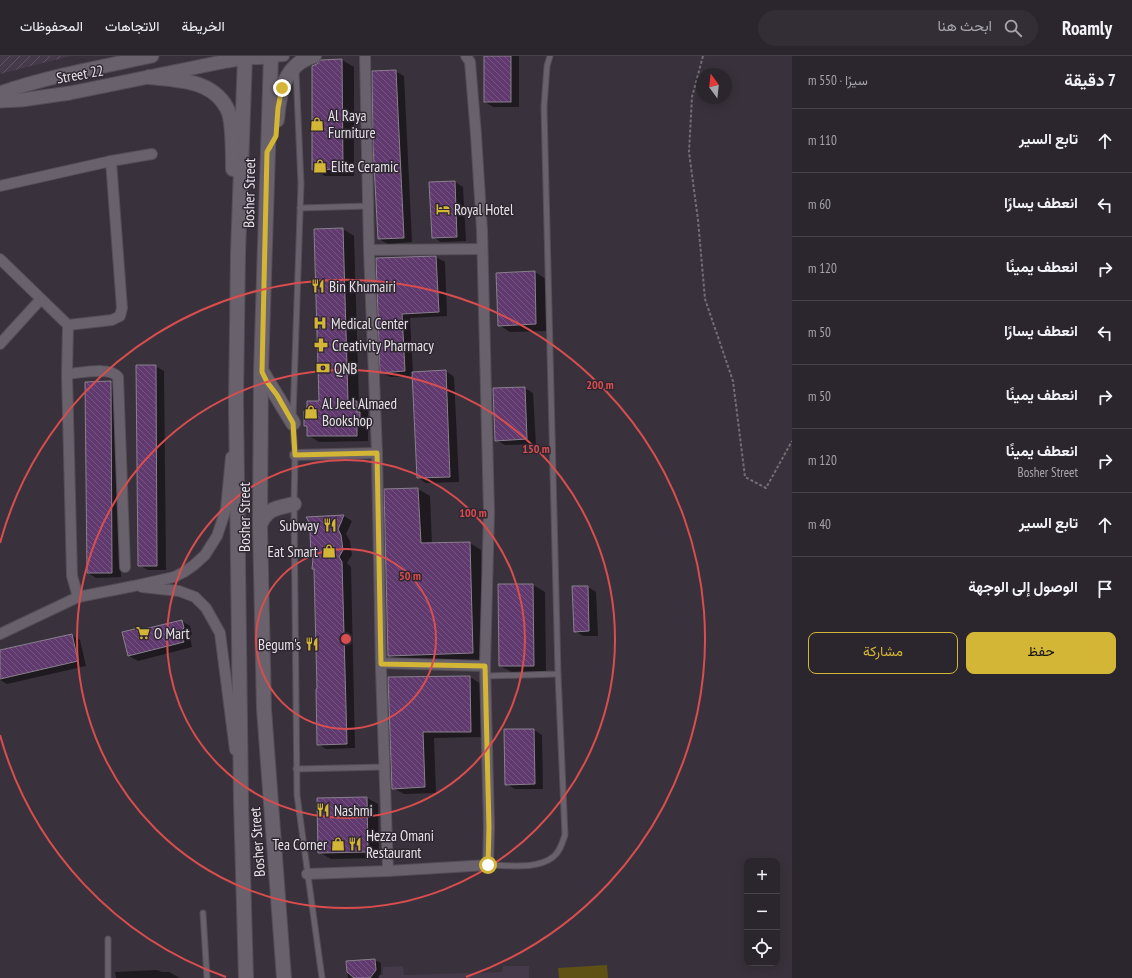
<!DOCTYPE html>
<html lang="ar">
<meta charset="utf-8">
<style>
:root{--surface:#2b262d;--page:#332e35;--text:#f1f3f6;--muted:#a6a5aa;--line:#474349;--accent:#d3b635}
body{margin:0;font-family:"PT Sans Narrow",Vazirmatn,sans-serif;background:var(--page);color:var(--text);direction:rtl}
.controls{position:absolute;right:12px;bottom:12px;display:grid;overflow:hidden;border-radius:8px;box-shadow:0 2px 10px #0003}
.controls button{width:36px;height:36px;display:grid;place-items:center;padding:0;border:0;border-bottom:1px solid var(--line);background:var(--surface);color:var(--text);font:20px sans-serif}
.compass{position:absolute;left:696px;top:12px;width:36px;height:36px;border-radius:50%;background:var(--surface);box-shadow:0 2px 10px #0003;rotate:345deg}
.stop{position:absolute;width:12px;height:12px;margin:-9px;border:3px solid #d3b635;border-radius:50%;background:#fff}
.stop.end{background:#d3b635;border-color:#fff;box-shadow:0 1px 4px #0008}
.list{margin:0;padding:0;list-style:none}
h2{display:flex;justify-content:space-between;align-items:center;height:52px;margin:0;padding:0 16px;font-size:17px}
h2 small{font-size:13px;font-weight:400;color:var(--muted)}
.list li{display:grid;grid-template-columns:26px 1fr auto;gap:12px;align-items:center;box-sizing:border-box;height:64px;padding:0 16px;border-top:1px solid var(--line)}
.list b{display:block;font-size:15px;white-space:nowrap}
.list p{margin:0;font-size:13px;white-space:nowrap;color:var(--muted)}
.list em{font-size:13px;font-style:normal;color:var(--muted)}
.actions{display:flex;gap:8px;padding:12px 16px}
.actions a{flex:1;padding:9px 0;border:1px solid var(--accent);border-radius:8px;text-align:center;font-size:14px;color:var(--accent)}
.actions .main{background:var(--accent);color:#111}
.icon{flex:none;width:22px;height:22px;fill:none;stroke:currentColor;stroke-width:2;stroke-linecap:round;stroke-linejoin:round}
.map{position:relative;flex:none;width:792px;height:922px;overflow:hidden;direction:ltr}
header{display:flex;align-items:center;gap:24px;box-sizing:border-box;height:56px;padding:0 20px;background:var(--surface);border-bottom:1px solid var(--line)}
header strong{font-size:19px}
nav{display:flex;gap:22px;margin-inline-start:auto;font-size:14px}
.search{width:280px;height:36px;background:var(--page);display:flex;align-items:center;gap:10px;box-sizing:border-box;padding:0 14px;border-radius:22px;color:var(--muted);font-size:15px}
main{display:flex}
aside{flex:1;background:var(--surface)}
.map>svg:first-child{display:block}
.built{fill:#453a49}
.industrial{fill:url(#industrial-furrows)}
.green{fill:#5f5114}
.shadow{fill:#0007;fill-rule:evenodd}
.building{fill:url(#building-back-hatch);stroke:#88808b}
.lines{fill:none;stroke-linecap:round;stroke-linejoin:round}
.service-casing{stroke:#544e56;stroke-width:7}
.minor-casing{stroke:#544e56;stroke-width:12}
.tertiary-casing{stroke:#544e56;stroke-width:15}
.secondary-casing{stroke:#544e56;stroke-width:16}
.path{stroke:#746d76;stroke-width:2;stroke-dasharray:3 2;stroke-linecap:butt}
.service{stroke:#69616c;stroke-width:5}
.minor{stroke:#69616c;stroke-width:10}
.tertiary{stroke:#69616c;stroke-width:13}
.secondary{stroke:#69616c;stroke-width:14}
.route{stroke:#d3b635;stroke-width:5}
.ring{fill:none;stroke:#d94d4e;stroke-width:2}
.labels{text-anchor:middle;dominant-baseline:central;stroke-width:3;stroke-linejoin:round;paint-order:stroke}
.street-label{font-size:15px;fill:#e7e2e8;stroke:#2f2832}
.poi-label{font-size:15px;fill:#e7e2e8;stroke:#2f2832;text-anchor:start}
.centre{fill:#d94d4e;stroke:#2f2832;stroke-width:2}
.ring-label{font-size:12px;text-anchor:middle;font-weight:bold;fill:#d94d4e;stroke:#2f2832;stroke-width:3;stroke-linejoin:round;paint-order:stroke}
</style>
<header>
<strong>Roamly</strong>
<div class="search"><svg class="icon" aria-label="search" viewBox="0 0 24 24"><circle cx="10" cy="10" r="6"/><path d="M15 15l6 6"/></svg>ابحث هنا</div>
<nav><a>الخريطة</a><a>الاتجاهات</a><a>المحفوظات</a></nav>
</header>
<main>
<aside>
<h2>7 دقيقة<small>سيرًا · 550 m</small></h2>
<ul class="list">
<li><svg class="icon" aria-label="ahead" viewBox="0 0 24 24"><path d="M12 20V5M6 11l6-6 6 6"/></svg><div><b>تابع السير</b></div><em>110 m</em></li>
<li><svg class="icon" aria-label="left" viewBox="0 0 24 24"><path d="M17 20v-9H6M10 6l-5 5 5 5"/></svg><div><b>انعطف يسارًا</b></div><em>60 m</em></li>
<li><svg class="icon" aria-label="right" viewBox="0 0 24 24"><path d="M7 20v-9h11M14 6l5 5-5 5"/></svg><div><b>انعطف يمينًا</b></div><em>120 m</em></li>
<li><svg class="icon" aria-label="left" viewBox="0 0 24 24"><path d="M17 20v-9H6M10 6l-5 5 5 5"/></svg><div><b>انعطف يسارًا</b></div><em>50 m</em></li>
<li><svg class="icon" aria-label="right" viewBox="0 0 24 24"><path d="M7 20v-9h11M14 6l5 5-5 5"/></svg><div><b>انعطف يمينًا</b></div><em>50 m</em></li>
<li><svg class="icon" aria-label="right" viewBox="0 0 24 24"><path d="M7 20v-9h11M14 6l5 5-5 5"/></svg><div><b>انعطف يمينًا</b><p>Bosher Street</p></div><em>120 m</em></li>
<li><svg class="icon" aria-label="ahead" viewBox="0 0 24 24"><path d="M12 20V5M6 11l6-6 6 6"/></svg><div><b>تابع السير</b></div><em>40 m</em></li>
<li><svg class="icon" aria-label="arrive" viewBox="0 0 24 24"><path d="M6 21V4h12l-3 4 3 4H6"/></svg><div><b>الوصول إلى الوجهة</b></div></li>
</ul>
<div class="actions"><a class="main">حفظ</a><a>مشاركة</a></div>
</aside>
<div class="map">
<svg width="792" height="922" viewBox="0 0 792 922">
<defs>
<pattern id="industrial-furrows" width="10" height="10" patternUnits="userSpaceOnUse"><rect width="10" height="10" fill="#453a49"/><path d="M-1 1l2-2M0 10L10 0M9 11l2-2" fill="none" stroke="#605663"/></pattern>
<pattern id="building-back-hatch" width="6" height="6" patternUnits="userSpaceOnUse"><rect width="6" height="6" fill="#60396e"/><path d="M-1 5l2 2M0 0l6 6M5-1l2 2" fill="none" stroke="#775583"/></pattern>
</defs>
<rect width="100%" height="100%" fill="#39323c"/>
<!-- built -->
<path class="built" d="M 403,910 L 404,919 L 502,916 L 503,910 L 529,910 L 529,922 L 379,922 L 379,919 L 383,919 L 383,911 Z"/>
<!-- industrial -->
<path class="industrial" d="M 0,0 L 70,0 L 0,18 Z"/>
<!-- green -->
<path class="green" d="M 607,909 L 608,922 L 559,922 L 558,912 Z"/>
<!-- shadow -->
<g class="shadow">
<path d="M 485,0 L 519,0 L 519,51 L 493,51 L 485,46 Z"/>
<path d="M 342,4 L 354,11 L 354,120 L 325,120 L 313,113 L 318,9 L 322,5 Z"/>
<path d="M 395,15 L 404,20 L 412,186 L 388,188 L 379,183 Z"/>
<path d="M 455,126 L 463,131 L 466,185 L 441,186 L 433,181 Z"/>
<path d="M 343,173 L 354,180 L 359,347 L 368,352 L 368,361 L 371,363 L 371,374 L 368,374 L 368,385 L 319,386 L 308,379 L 308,371 L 305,369 L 308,357 L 320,346 Z"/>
<path d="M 436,201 L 445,206 L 447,260 L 410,262 L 413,317 L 446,315 L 454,321 L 459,426 L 426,427 L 418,422 L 414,320 L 390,321 L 381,316 L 377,203 Z"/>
<path d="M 535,216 L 546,223 L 548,275 L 510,276 L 499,269 Z"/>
<path d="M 155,310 L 164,315 L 166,514 L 148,514 L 139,509 Z"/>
<path d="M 111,326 L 119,331 L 121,521 L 96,522 L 88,517 Z"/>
<path d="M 525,332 L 533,337 L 536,388 L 505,389 L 496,384 Z"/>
<path d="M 418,433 L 430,440 L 432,488 L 470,487 L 481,494 L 484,604 L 400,606 L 389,599 L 385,434 Z"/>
<path d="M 344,460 L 352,465 L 346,478 L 350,485 L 352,499 L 347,507 L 351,511 L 355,692 L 326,693 L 318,688 L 316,570 L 315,513 L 313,513 L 313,471 L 308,462 ZM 341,464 L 343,464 L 337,478 L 335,477 Z"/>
<path d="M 499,529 L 533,529 L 545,536 L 546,616 L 512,616 L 500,610 Z"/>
<path d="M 588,531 L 596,536 L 598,580 L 583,580 L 575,575 Z"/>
<path d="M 181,565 L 190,570 L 192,578 L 190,580 L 192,591 L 138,605 L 129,600 L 139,573 L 143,575 Z"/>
<path d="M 71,579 L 80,584 L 86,610 L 7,628 L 0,624 L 0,595 Z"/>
<path d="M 470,621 L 481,628 L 482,681 L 434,682 L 436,737 L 404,738 L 393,732 L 389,622 Z"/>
<path d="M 534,674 L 542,679 L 543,733 L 515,733 L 506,728 Z"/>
<path d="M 367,742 L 378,748 L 379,802 L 331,803 L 319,796 Z"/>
<path d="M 375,904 L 381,907 L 381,917 L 378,922 L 348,922 L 347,906 Z"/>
<path d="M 157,914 L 162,916 L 169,916 L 180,922 L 116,922 L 115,916 Z"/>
</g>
<!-- building -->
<g class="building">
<rect x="484" y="0" width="27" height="46"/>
<path d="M 342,3 L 343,113 L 312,114 L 312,10 L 317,8 L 321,4 Z"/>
<path d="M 396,14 L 404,182 L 378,183 L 373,90 L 372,15 Z"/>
<path d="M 455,125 L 457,181 L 432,182 L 429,126 Z"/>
<path d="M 343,172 L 348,345 L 357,345 L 357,356 L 360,356 L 360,368 L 357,368 L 357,380 L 307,380 L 307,370 L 304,370 L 304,355 L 307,355 L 307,345 L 319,345 L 314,173 Z"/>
<path d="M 436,200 L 439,256 L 402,258 L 405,315 L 380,317 L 376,202 Z"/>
<path d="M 535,215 L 536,268 L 498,270 L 496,217 Z"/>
<path d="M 136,309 L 156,309 L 157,510 L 138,510 Z"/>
<path d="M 446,314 L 450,421 L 417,422 L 412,316 Z"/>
<path d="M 111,325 L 112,517 L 87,517 L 85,326 Z"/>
<path d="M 525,331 L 527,383 L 495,385 L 493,332 Z"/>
<path d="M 418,432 L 421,487 L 470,486 L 473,597 L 388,600 L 384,433 Z"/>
<path d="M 344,459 L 338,473 L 341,479 L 343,494 L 339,501 L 342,506 L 347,688 L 317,689 L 316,633 L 317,633 L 314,513 L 312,513 L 313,503 L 311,501 L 310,474 L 312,471 L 306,461 Z"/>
<path d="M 498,528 L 533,528 L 534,610 L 499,610 Z"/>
<path d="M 572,530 L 588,530 L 589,575 L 574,576 Z"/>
<path d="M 182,564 L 184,572 L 181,575 L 184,586 L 128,600 L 122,576 L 139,572 L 140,574 Z"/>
<path d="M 72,578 L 78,605 L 0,623 L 0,594 Z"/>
<path d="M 470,620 L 471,676 L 423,676 L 425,731 L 392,733 L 388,621 Z"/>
<path d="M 504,673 L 534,673 L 535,728 L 505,729 Z"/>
<path d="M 367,741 L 368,796 L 318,797 L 317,742 Z"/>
<path d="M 375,903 L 376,914 L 370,922 L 354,922 L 347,916 L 346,905 Z"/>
</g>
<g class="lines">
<!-- service casing -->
<g class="service-casing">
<g id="service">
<path d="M 300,152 L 368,150"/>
<path d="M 293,361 L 301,128 L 296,15"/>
<path d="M 293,369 L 295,399 L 294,448 L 297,739 L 322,922"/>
<path d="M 486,620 L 558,618 L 544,51 L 547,10 L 550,0"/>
<path d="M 296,713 L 384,711"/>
<path d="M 488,809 C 507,809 537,814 553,801 C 560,796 562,787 565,779 L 558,618"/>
<path d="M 203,857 L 207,922"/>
<path d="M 108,883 L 108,922"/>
</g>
</g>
<!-- minor casing -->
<g class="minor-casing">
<g id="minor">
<path d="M 365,0 L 369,194 L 377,397 L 381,613 L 388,815"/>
<path d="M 271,1 L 284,0"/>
<path d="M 0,130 L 111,105 L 152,98"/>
<path d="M 369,194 L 482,193"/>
<path d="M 0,203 L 68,269 L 112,264 L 120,260 L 122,252 L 111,105"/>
<path d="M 68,269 L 67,318 L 72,520 L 78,541"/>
<path d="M 0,288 L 41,243"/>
<path d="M 67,318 C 80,317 110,310 118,321 L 125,511"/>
<path d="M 295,399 L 377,397"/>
<path d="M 142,531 L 179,535 L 195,541 L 206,552 L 220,577 L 235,694"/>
<path d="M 0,578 L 78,541 L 134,530 L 174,521 L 184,516 L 194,509 L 205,499 L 217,480 L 226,453 L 231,401"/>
<path d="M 381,607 L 485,610"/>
<path d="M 307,818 L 388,815 L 488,809 L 489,771 L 485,610 L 489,456 L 482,174 L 476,79 L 470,6 L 466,0"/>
</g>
</g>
<!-- tertiary casing -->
<g class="tertiary-casing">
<g id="tertiary">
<path d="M 0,37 C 49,20 101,11 152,0"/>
<path d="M 0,45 L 21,44 L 70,37 L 227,5 L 245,2 L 271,1"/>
</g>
</g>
<!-- secondary casing -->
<g class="secondary-casing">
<g id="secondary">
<path d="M 245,0 L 238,197 L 236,346 L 241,745 L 246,922"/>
<path d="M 271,0 L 261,316 L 260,470 L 264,653 L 284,922"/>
<path d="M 149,21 C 179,24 216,24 229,57 C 233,70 233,99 233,113"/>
<path d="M 277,64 C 279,38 284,8 314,0"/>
<path d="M 262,316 L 293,367"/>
<path d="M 260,469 C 267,452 277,452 294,448"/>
</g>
</g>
<!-- path -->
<path class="path" d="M 703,0 L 692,41 L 689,96 L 698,164 L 705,243 L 733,325 L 745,421 L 766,432 L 792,385"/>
<!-- service -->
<use href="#service" class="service"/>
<!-- minor -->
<use href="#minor" class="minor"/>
<!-- tertiary -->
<use href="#tertiary" class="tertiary"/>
<!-- secondary -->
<use href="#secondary" class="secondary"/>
</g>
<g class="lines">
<!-- route -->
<path class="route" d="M 282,32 L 278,52 L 276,80 L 267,96 L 262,316 L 267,326 L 277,339 L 293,367 L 295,399 L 377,397 L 381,608 L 485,610 L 489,771 L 488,809"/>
</g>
<!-- distance rings -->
<g class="ring">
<circle cx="346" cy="583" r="90"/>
<circle cx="346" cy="583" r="179"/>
<circle cx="346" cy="583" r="269"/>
<path d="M226 921A359 359 0 0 1 0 679M0 487A359 359 0 1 1 466 921"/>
</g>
<!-- icons -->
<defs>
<g id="shop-bare" transform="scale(1.08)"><path d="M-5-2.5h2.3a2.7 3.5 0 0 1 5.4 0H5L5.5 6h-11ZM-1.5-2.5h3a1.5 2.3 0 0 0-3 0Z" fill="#d3b635" stroke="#2f2832" stroke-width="2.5" paint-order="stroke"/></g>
<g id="hotel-bare" transform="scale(1.08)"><path d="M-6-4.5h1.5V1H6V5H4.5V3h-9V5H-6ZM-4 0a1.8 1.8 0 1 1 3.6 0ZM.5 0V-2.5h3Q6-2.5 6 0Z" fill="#d3b635" stroke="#2f2832" stroke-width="2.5" paint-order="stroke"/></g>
<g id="restaurant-bare" transform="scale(1.08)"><path d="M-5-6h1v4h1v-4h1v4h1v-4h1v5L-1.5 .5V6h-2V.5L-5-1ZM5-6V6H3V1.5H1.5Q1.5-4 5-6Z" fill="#d3b635" stroke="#2f2832" stroke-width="2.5" paint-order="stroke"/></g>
<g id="hospital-bare" transform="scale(1.08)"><path d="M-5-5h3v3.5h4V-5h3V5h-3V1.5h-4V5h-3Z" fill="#d3b635" stroke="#2f2832" stroke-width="2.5" paint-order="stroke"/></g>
<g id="pharmacy-bare" transform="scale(1.08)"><path d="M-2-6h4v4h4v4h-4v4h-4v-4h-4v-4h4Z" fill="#d3b635" stroke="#2f2832" stroke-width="2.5" paint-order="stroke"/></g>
<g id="bank-bare" transform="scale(1.08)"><path d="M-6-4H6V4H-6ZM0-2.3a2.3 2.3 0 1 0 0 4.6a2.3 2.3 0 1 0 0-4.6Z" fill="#d3b635" stroke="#2f2832" stroke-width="2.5" paint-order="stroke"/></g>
<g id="supermarket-bare" transform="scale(1.08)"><path d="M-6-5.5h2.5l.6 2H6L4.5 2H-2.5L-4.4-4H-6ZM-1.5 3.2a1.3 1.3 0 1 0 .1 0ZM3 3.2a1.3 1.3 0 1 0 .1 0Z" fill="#d3b635" stroke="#2f2832" stroke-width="2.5" paint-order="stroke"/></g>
</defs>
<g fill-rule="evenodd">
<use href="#shop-bare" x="317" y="68"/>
<use href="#shop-bare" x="320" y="110"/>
<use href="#hotel-bare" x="443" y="153"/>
<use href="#restaurant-bare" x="318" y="230"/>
<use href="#hospital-bare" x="320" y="267"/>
<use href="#pharmacy-bare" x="321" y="289"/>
<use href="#bank-bare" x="323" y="312"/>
<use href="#shop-bare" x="311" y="356"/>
<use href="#restaurant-bare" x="330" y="469"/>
<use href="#shop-bare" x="329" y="495"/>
<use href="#supermarket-bare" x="143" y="577"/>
<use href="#restaurant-bare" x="312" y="588"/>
<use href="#restaurant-bare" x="323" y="754"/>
<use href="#shop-bare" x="338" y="788"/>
<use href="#restaurant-bare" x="355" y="788"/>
</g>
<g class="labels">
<!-- street labels -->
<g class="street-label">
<text transform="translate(80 18) rotate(-10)">Street 22</text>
<text transform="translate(249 137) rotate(-89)">Bosher Street</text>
<text transform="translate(244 461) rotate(-90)">Bosher Street</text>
<text transform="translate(257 786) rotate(-94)">Bosher Street</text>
</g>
<!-- poi labels -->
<g class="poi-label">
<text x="328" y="59">Al Raya<tspan x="328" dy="17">Furniture</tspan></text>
<text x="331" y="110">Elite Ceramic</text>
<text x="454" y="153">Royal Hotel</text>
<text x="329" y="230">Bin Khumairi</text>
<text x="331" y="267">Medical Center</text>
<text x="332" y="289">Creativity Pharmacy</text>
<text x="334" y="312">QNB</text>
<text x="322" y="347">Al Jeel Almaed<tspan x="322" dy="17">Bookshop</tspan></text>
<text x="319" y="469" text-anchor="end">Subway</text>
<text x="318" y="495" text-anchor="end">Eat Smart</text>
<text x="154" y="577">O Mart</text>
<text x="301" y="588" text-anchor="end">Begum's</text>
<text x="334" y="754">Nashmi</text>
<text x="366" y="779">Hezza Omani<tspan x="366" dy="17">Restaurant</tspan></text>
<text x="327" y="788" text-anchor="end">Tea Corner</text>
</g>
</g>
<circle cx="346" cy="583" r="6" class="centre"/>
<g class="ring-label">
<text x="600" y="333">200 m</text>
<text x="536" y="397">150 m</text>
<text x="473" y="461">100 m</text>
<text x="410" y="524">50 m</text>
</g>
</svg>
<div class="controls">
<button>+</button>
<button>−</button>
<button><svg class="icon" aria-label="locate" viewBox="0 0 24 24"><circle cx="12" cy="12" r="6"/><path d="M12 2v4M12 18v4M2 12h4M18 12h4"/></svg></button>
</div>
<svg class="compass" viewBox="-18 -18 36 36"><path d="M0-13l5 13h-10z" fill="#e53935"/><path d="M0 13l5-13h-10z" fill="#a6a5aa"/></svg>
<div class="stop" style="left:488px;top:809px"></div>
<div class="stop end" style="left:282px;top:32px"></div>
</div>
</main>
